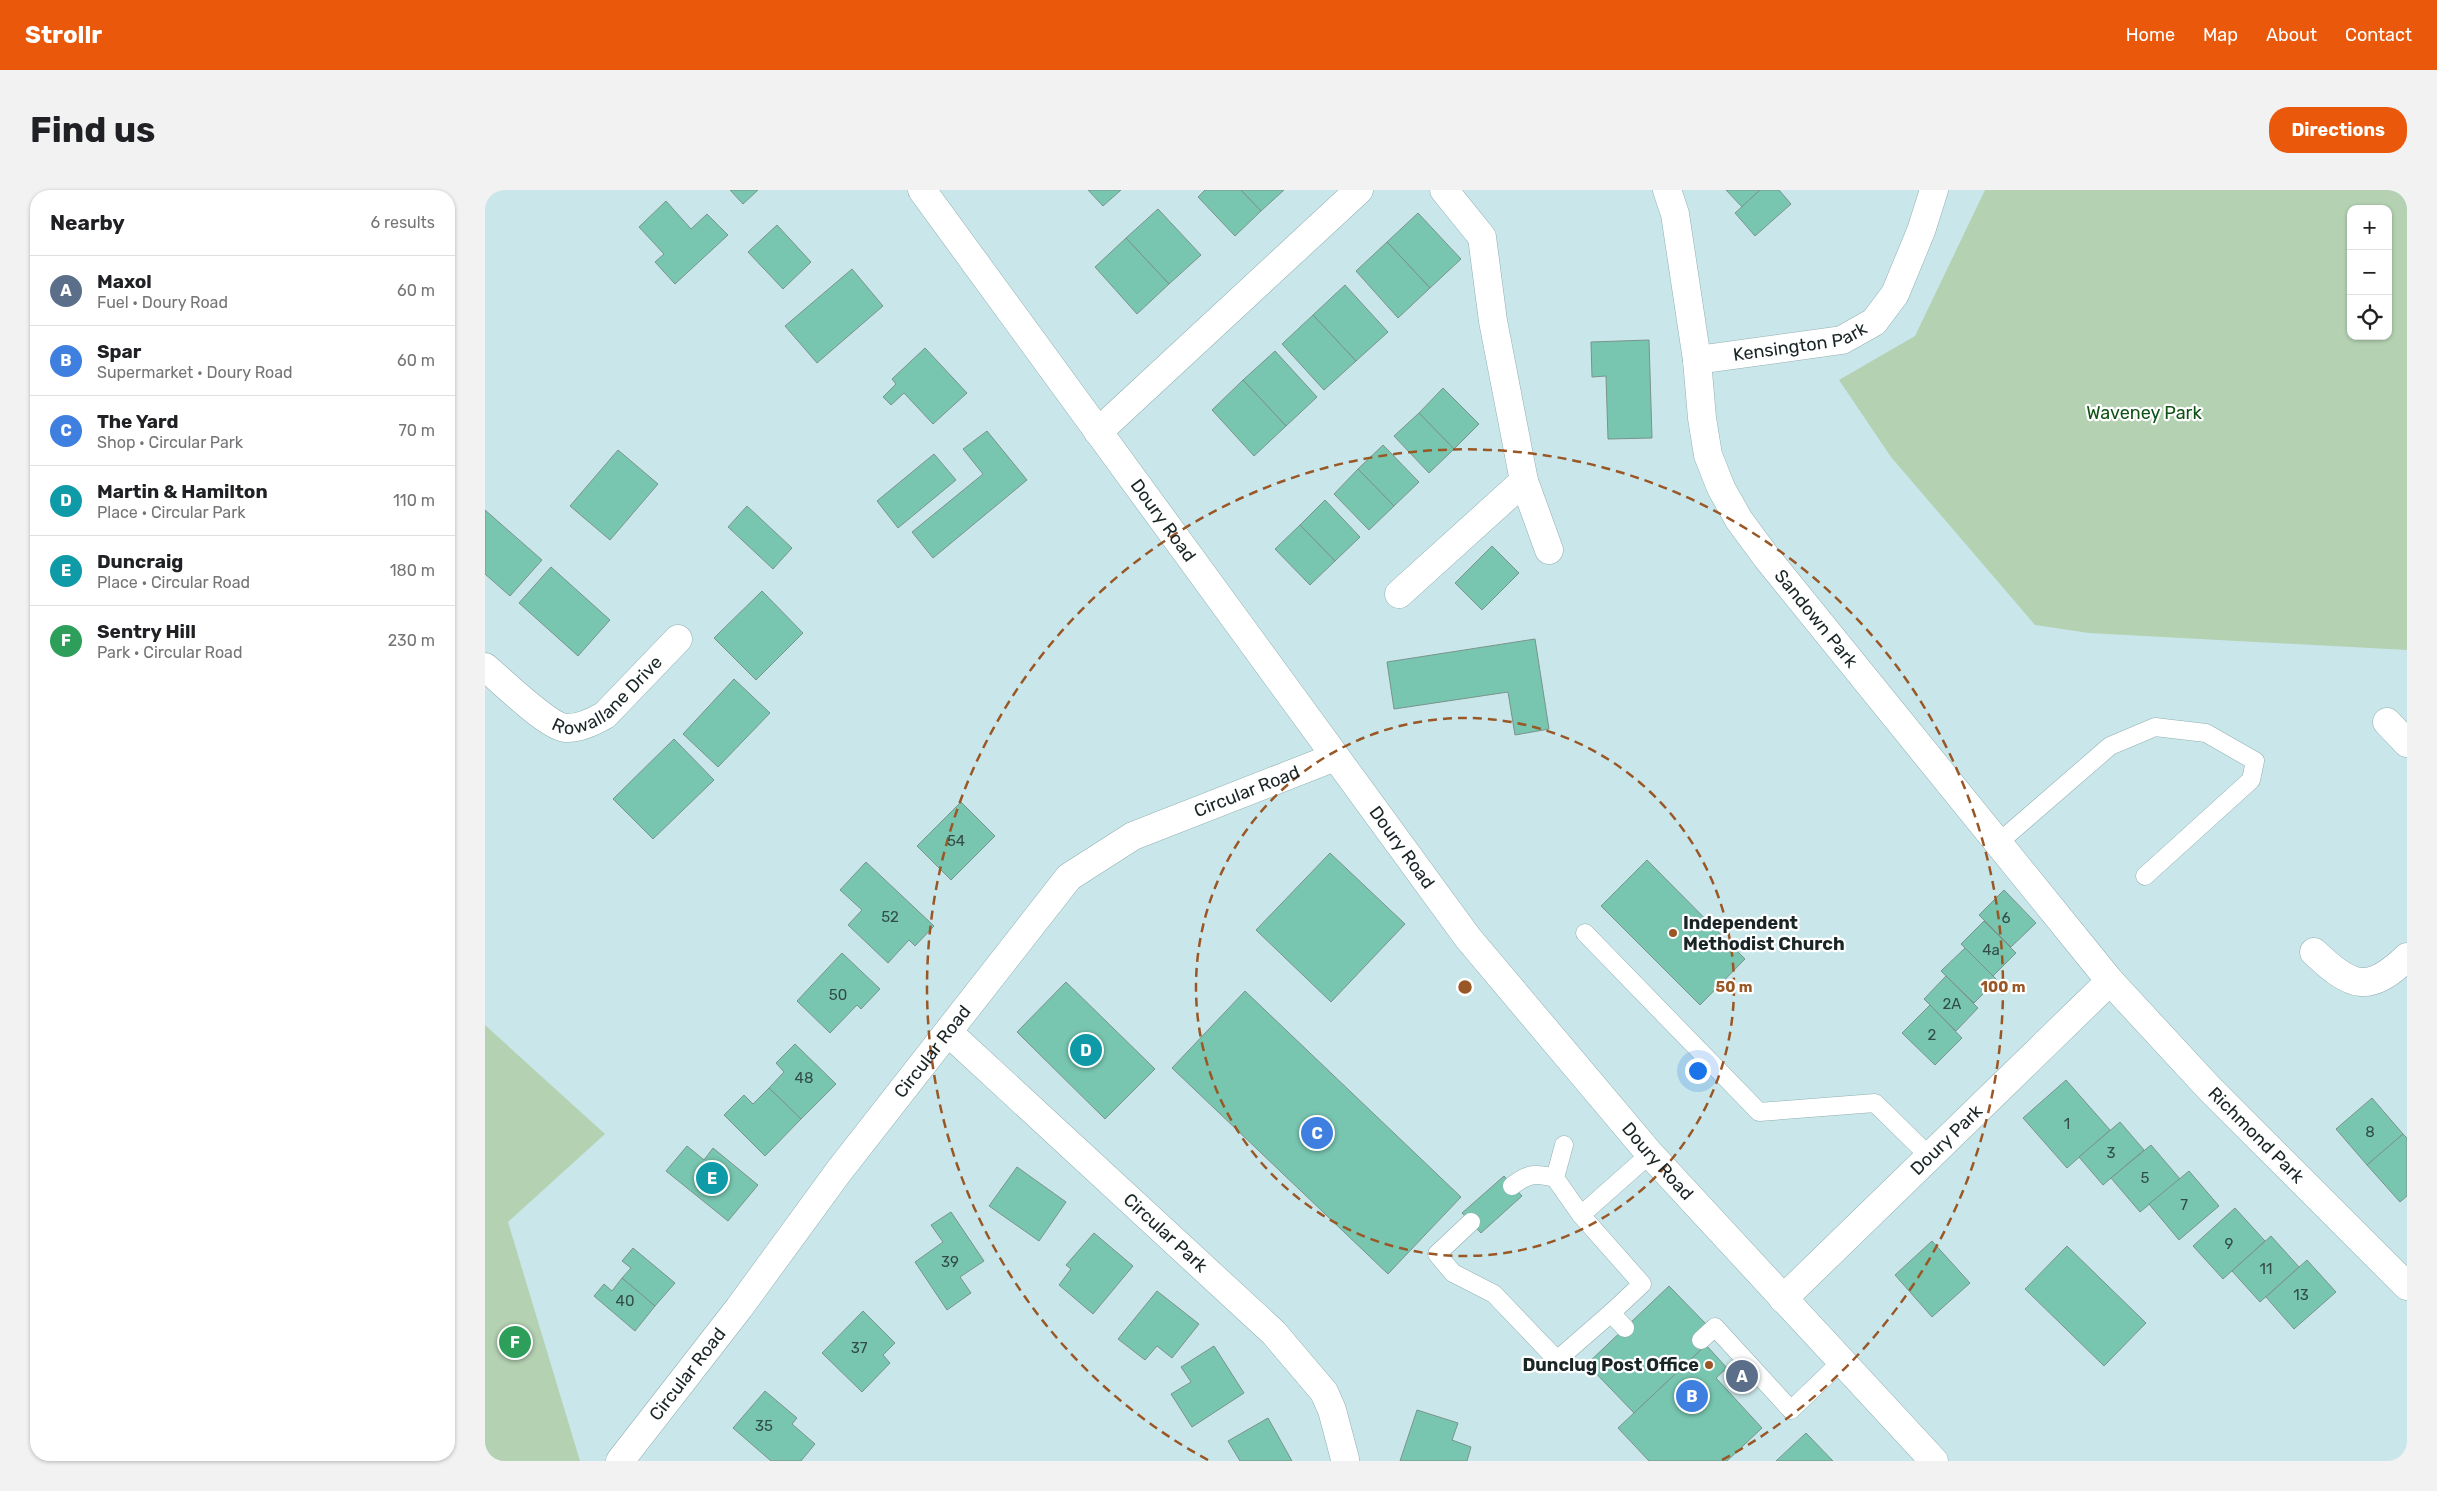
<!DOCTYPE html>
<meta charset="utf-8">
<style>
:root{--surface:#fff;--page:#f2f2f2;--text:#202124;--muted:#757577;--line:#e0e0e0;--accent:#ea580c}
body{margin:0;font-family:Rubik,sans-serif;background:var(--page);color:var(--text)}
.controls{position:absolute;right:15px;top:15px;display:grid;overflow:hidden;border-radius:10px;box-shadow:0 1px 4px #0004}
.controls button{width:45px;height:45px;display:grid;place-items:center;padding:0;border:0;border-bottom:1px solid var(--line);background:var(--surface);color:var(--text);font:25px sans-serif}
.you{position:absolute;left:1212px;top:880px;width:18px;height:18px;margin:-12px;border:4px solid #fff;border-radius:50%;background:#1a73e8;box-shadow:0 0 0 8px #1a73e833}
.badge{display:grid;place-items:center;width:32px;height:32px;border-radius:50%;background:var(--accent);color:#fff;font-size:16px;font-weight:700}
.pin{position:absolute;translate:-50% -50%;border:2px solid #fff;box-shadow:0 1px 5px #0006}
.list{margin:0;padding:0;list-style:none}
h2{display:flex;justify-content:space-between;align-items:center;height:65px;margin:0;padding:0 20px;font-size:21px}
h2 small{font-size:16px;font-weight:400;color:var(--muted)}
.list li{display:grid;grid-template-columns:32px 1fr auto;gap:15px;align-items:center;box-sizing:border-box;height:70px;padding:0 20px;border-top:1px solid var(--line)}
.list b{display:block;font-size:19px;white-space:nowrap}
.list p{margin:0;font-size:16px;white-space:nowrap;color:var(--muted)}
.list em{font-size:16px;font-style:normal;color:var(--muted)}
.icon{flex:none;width:28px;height:28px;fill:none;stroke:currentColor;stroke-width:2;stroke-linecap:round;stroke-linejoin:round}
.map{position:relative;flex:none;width:1922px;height:1271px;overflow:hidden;border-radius:20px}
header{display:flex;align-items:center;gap:30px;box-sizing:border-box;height:70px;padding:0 25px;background:var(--accent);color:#fff}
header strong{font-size:24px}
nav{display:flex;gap:28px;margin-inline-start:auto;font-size:18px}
.intro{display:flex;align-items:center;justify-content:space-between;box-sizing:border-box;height:120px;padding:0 30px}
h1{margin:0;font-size:35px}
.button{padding:12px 22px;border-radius:20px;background:var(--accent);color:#fff;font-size:18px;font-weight:700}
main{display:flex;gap:30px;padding:0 30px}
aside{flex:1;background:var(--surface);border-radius:20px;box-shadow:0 1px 4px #0004}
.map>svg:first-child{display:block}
.green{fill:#b4d1b2;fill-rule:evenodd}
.building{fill:#78c6b0;stroke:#7a938b}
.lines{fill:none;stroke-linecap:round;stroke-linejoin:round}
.service-casing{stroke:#92afb1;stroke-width:19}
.minor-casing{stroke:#92afb1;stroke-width:29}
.tertiary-casing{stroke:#92afb1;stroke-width:29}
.service{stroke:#fff;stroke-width:18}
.minor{stroke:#fff;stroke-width:28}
.tertiary{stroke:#fff;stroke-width:28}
.ring{fill:none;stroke:#9a5726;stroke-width:2.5;stroke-dasharray:9 6}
.poi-dot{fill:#9a5726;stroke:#fff;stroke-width:2}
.labels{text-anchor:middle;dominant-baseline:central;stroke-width:4.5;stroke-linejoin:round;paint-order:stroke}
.number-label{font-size:15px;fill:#324d48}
.street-label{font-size:18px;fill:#1a2526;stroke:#fff}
.park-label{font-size:18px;fill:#105215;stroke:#fff}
.poi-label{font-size:18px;font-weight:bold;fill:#1a2526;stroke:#fff;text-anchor:start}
.centre{fill:#9a5726;stroke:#fff;stroke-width:2.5}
.ring-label{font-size:15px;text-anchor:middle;font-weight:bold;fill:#9a5726;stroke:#fff;stroke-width:4.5;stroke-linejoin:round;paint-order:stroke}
</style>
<header>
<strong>Strollr</strong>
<nav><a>Home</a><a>Map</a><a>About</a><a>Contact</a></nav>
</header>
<div class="intro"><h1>Find us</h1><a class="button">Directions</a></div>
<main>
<aside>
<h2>Nearby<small>6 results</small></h2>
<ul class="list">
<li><span class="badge" style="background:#5c6f8a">A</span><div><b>Maxol</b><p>Fuel · Doury Road</p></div><em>60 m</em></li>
<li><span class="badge" style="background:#3f7fe0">B</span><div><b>Spar</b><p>Supermarket · Doury Road</p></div><em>60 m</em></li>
<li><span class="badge" style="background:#3f7fe0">C</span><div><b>The Yard</b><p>Shop · Circular Park</p></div><em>70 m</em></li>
<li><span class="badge" style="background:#0f9aa8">D</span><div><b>Martin &amp; Hamilton</b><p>Place · Circular Park</p></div><em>110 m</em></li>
<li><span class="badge" style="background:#0f9aa8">E</span><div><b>Duncraig</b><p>Place · Circular Road</p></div><em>180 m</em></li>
<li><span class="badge" style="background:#2e9e5b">F</span><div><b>Sentry Hill</b><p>Park · Circular Road</p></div><em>230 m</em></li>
</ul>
</aside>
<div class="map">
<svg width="1922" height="1271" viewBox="0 0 1922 1271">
<rect width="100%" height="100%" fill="#c9e7ea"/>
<!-- green -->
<g class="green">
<path d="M 1500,0 L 1922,0 L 1922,460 L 1604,443 L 1550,435 L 1406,267 L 1354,190 L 1430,146 ZM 1866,19 L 1903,19 L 1903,146 L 1866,146 Z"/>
<path d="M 0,835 L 120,944 L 23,1032 L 95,1271 L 0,1271 Z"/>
</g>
<!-- building -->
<g class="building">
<path d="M 245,0 L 273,0 L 258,14 Z"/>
<path d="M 603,0 L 636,0 L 618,16 Z"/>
<path d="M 720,0 L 756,0 L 776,21 L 750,46 L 713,7 Z"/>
<path d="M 756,0 L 799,0 L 776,21 Z"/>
<path d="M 1241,0 L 1275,0 L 1257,17 Z"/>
<path d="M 1275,0 L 1294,0 L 1306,14 L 1270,46 L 1250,23 Z"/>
<path d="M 181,11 L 206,39 L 222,24 L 243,45 L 190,94 L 170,72 L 179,64 L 154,37 Z"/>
<path d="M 673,19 L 716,65 L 684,94 L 641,48 Z"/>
<path d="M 933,23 L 976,69 L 945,98 L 902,52 Z"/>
<path d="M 292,35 L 326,72 L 298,99 L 263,62 Z"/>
<path d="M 641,48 L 684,94 L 652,124 L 610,77 Z"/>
<path d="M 902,52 L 945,98 L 913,128 L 871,81 Z"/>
<path d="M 367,79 L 398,116 L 332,173 L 300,136 Z"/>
<path d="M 860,95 L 903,142 L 871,171 L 828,125 Z"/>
<path d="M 828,125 L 871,171 L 839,200 L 797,154 Z"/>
<path d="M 1164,150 L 1167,248 L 1123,249 L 1121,186 L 1107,187 L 1106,152 Z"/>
<path d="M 440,158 L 482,203 L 448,234 L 419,203 L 406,215 L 398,207 L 411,194 L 407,189 Z"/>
<path d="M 790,161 L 832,207 L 801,236 L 758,190 Z"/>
<path d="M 758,190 L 801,236 L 769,266 L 727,220 Z"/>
<path d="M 958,198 L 994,234 L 969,259 L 934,223 Z"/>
<path d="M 934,223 L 969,259 L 944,283 L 909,246 Z"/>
<path d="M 502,241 L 542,290 L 448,368 L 427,342 L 498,284 L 478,259 Z"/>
<path d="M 898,255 L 934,292 L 909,316 L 873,279 Z"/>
<path d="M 133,260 L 173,294 L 125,350 L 85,316 Z"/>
<path d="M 449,264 L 471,290 L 413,338 L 392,311 Z"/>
<path d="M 873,279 L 909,316 L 884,340 L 849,304 Z"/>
<path d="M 840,310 L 875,347 L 850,371 L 815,335 Z"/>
<path d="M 262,316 L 307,358 L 288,379 L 243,337 Z"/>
<path d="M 0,320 L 57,370 L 25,406 L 0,384 Z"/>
<path d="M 815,335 L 850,371 L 825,395 L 790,359 Z"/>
<path d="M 1007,356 L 1034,383 L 997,420 L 970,393 Z"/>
<path d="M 66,377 L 125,430 L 93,466 L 34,413 Z"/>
<path d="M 277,401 L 318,443 L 271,490 L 229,448 Z"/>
<path d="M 1050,449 L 1064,539 L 1030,545 L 1023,502 L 909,519 L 902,472 Z"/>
<path d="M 249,489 L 285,523 L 233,577 L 198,544 Z"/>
<path d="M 189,549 L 229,590 L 168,649 L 128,609 Z"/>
<path d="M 476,612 L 510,646 L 466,690 L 432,656 Z"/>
<path d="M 845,663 L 920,734 L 846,812 L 771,740 Z"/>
<path d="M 1162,670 L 1260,769 L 1215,815 L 1116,716 Z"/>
<path d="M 381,672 L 449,736 L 430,756 L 424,750 L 403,773 L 363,735 L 377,720 L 355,700 Z"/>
<path d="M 1519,700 L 1551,733 L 1526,757 L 1494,725 Z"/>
<path d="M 1499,731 L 1531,763 L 1508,786 L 1476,754 Z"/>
<path d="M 1480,758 L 1512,790 L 1489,813 L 1456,781 Z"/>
<path d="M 357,763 L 395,799 L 376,819 L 372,815 L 345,843 L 312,811 Z"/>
<path d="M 1461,786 L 1493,818 L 1471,841 L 1439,809 Z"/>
<path d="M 581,792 L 670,879 L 620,929 L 532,842 Z"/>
<path d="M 760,801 L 976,1007 L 903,1084 L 687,878 Z"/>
<path d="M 1445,815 L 1477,848 L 1450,875 L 1417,843 Z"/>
<path d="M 310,854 L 351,894 L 316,929 L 284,898 L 299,882 L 291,873 Z"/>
<path d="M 1581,890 L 1625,940 L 1582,978 L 1538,928 Z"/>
<path d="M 284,898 L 316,929 L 280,966 L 239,925 L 259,905 L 268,914 Z"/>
<path d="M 1887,908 L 1918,944 L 1882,975 L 1851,939 Z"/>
<path d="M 1635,932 L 1659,960 L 1618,995 L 1594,967 Z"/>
<path d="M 1918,944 L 1922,948 L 1922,1006 L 1915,1012 L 1882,975 Z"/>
<path d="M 1666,955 L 1695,989 L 1655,1022 L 1626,988 Z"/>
<path d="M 202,956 L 219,970 L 228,958 L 273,995 L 243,1031 L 181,981 Z"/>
<path d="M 532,977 L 581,1012 L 554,1051 L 504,1016 Z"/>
<path d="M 1704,981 L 1734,1016 L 1694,1050 L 1664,1014 Z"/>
<path d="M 1019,986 L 1037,1006 L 996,1043 L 977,1023 Z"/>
<path d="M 1750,1018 L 1780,1051 L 1738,1089 L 1708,1056 Z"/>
<path d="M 466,1022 L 499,1071 L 475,1087 L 486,1103 L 462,1120 L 430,1072 L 458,1052 L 446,1035 Z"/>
<path d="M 609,1043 L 648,1076 L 608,1124 L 574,1095 L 586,1079 L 581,1075 Z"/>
<path d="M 1786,1046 L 1814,1077 L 1775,1112 L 1747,1081 Z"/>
<path d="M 1447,1051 L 1485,1093 L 1447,1127 L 1410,1085 Z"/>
<path d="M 1582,1056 L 1661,1133 L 1619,1176 L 1540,1099 Z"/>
<path d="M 148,1058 L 190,1093 L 170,1116 L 137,1088 L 146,1078 L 137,1071 Z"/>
<path d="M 1822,1070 L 1851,1102 L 1809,1139 L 1781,1107 Z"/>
<path d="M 137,1088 L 170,1116 L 150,1141 L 109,1106 L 119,1094 L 127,1101 Z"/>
<path d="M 1184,1096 L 1221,1134 L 1221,1155 L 1149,1223 L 1102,1174 Z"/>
<path d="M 672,1101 L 714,1134 L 687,1168 L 672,1156 L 660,1170 L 633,1149 Z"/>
<path d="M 378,1121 L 410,1153 L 398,1165 L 405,1173 L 377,1202 L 337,1163 Z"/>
<path d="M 1221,1155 L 1242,1178 L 1231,1188 L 1277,1238 L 1242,1271 L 1164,1271 L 1133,1238 Z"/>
<path d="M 729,1156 L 759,1203 L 707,1237 L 686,1204 L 706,1192 L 696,1177 Z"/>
<path d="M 280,1201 L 312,1228 L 307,1234 L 330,1254 L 316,1271 L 286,1271 L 248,1238 Z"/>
<path d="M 932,1220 L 973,1233 L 967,1250 L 986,1257 L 982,1271 L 915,1271 Z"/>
<path d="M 783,1228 L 807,1271 L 755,1271 L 743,1251 Z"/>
<path d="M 1321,1243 L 1348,1271 L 1291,1271 Z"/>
</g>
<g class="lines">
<!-- service casing -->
<g class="service-casing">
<g id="service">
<path d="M 1512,654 L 1625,556 L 1670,537 L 1721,543 L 1770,571 L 1766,590 L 1660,686"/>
<path d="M 1100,743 L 1274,922 L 1390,913 L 1444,966"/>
<path d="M 1079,955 L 1070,988 L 1096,1025 L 1157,1094 L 1126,1123 L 1140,1138"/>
<path d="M 1027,996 C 1043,983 1051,983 1070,988"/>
<path d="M 1096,1025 L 1165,964"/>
<path d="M 986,1032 L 952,1064 L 968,1083 L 1009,1104 L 1072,1170 L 1126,1123"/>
<path d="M 1216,1150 L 1230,1137 L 1306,1220 L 1356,1172"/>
</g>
</g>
<!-- minor casing -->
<g class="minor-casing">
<g id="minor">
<path id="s1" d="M 1182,0 L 1190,24 L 1212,170 L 1217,228 L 1223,265 L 1236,298 L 1254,330 L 1282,368 L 1625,791 L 1724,898 L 1922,1096"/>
<path id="s2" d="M 1212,170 L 1357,150 L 1389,132 L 1410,104 L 1436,41 L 1449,0"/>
<path d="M 613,242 L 874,0"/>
<path d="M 1039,291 L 1064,360"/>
<path d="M 914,404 L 1039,291 L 1008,131 L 997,47 L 959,0"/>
<path id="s3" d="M 0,477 C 17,491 61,535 80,538 C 94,539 108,532 120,525 L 193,449"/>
<path d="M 1902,532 L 1922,553"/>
<path d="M 1829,762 C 1866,797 1883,805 1922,767"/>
<path id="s4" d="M 463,842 L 789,1143 L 839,1202 L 847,1220 L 860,1269"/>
<path id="s5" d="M 1298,1109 L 1625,791"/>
</g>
</g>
<!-- tertiary casing -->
<g class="tertiary-casing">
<g id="tertiary">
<path id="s6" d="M 437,0 L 983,748 L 1165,964 L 1449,1271"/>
<path id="s7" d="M 135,1271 L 254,1118 L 354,981 L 584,687 L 648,646 L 850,567"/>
</g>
</g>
<!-- service -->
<use href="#service" class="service"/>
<!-- minor -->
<use href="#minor" class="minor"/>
<!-- tertiary -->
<use href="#tertiary" class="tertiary"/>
</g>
<!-- distance rings -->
<g class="ring">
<circle cx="980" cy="797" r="269"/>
<path d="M723 1270A538 538 0 1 1 1237 1270"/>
</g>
<!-- markers -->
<g class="poi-dot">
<circle cx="1188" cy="743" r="5"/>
<circle cx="1224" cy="1175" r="5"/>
</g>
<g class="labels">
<!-- number labels -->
<g class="number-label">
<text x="471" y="651">54</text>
<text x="405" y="727">52</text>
<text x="1521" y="728">6</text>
<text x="1506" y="760">4a</text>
<text x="353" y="805">50</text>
<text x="1467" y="814">2A</text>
<text x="1447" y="845">2</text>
<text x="319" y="888">48</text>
<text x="1582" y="934">1</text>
<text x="1885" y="942">8</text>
<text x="1626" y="963">3</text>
<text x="1660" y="988">5</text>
<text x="1699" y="1015">7</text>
<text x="1744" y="1054">9</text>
<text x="465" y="1072">39</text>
<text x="1781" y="1079">11</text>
<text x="1816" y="1105">13</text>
<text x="140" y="1111">40</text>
<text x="374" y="1158">37</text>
<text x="279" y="1236">35</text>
</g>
<!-- street labels -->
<g class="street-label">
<text stroke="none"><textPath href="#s2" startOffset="105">Kensington Park</textPath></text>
<text stroke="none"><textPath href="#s6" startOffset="409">Doury Road</textPath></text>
<text stroke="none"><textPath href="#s1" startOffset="466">Sandown Park</textPath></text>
<text stroke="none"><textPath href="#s3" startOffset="155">Rowallane Drive</textPath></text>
<text stroke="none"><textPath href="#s7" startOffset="935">Circular Road</textPath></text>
<text stroke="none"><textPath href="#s6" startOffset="814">Doury Road</textPath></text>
<text stroke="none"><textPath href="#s7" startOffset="515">Circular Road</textPath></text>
<text stroke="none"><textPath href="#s1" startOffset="1145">Richmond Park</textPath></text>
<text stroke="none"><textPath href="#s5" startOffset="228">Doury Park</textPath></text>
<text stroke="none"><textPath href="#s6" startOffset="1219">Doury Road</textPath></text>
<text stroke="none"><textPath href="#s4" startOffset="296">Circular Park</textPath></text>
<text stroke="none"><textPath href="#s7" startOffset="110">Circular Road</textPath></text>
</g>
<!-- park labels -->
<g class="park-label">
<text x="1659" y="223">Waveney Park</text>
</g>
<!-- poi labels -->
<g class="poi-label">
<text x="1198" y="733">Independent<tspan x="1198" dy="21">Methodist Church</tspan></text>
<text x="1214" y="1175" text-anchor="end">Dunclug Post Office</text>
</g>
</g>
<circle cx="980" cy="797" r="8" class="centre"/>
<g class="ring-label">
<text x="1249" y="802">50 m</text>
<text x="1518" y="802">100 m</text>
</g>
</svg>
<div class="controls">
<button>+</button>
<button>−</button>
<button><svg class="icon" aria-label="locate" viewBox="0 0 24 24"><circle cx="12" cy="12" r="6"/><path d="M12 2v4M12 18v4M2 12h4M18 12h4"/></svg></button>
</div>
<div class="you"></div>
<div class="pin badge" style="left:1257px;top:1186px;background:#5c6f8a">A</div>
<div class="pin badge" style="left:1207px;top:1206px;background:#3f7fe0">B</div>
<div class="pin badge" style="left:832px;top:943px;background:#3f7fe0">C</div>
<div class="pin badge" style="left:601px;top:860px;background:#0f9aa8">D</div>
<div class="pin badge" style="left:227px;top:988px;background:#0f9aa8">E</div>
<div class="pin badge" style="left:30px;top:1152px;background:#2e9e5b">F</div>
</div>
</main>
